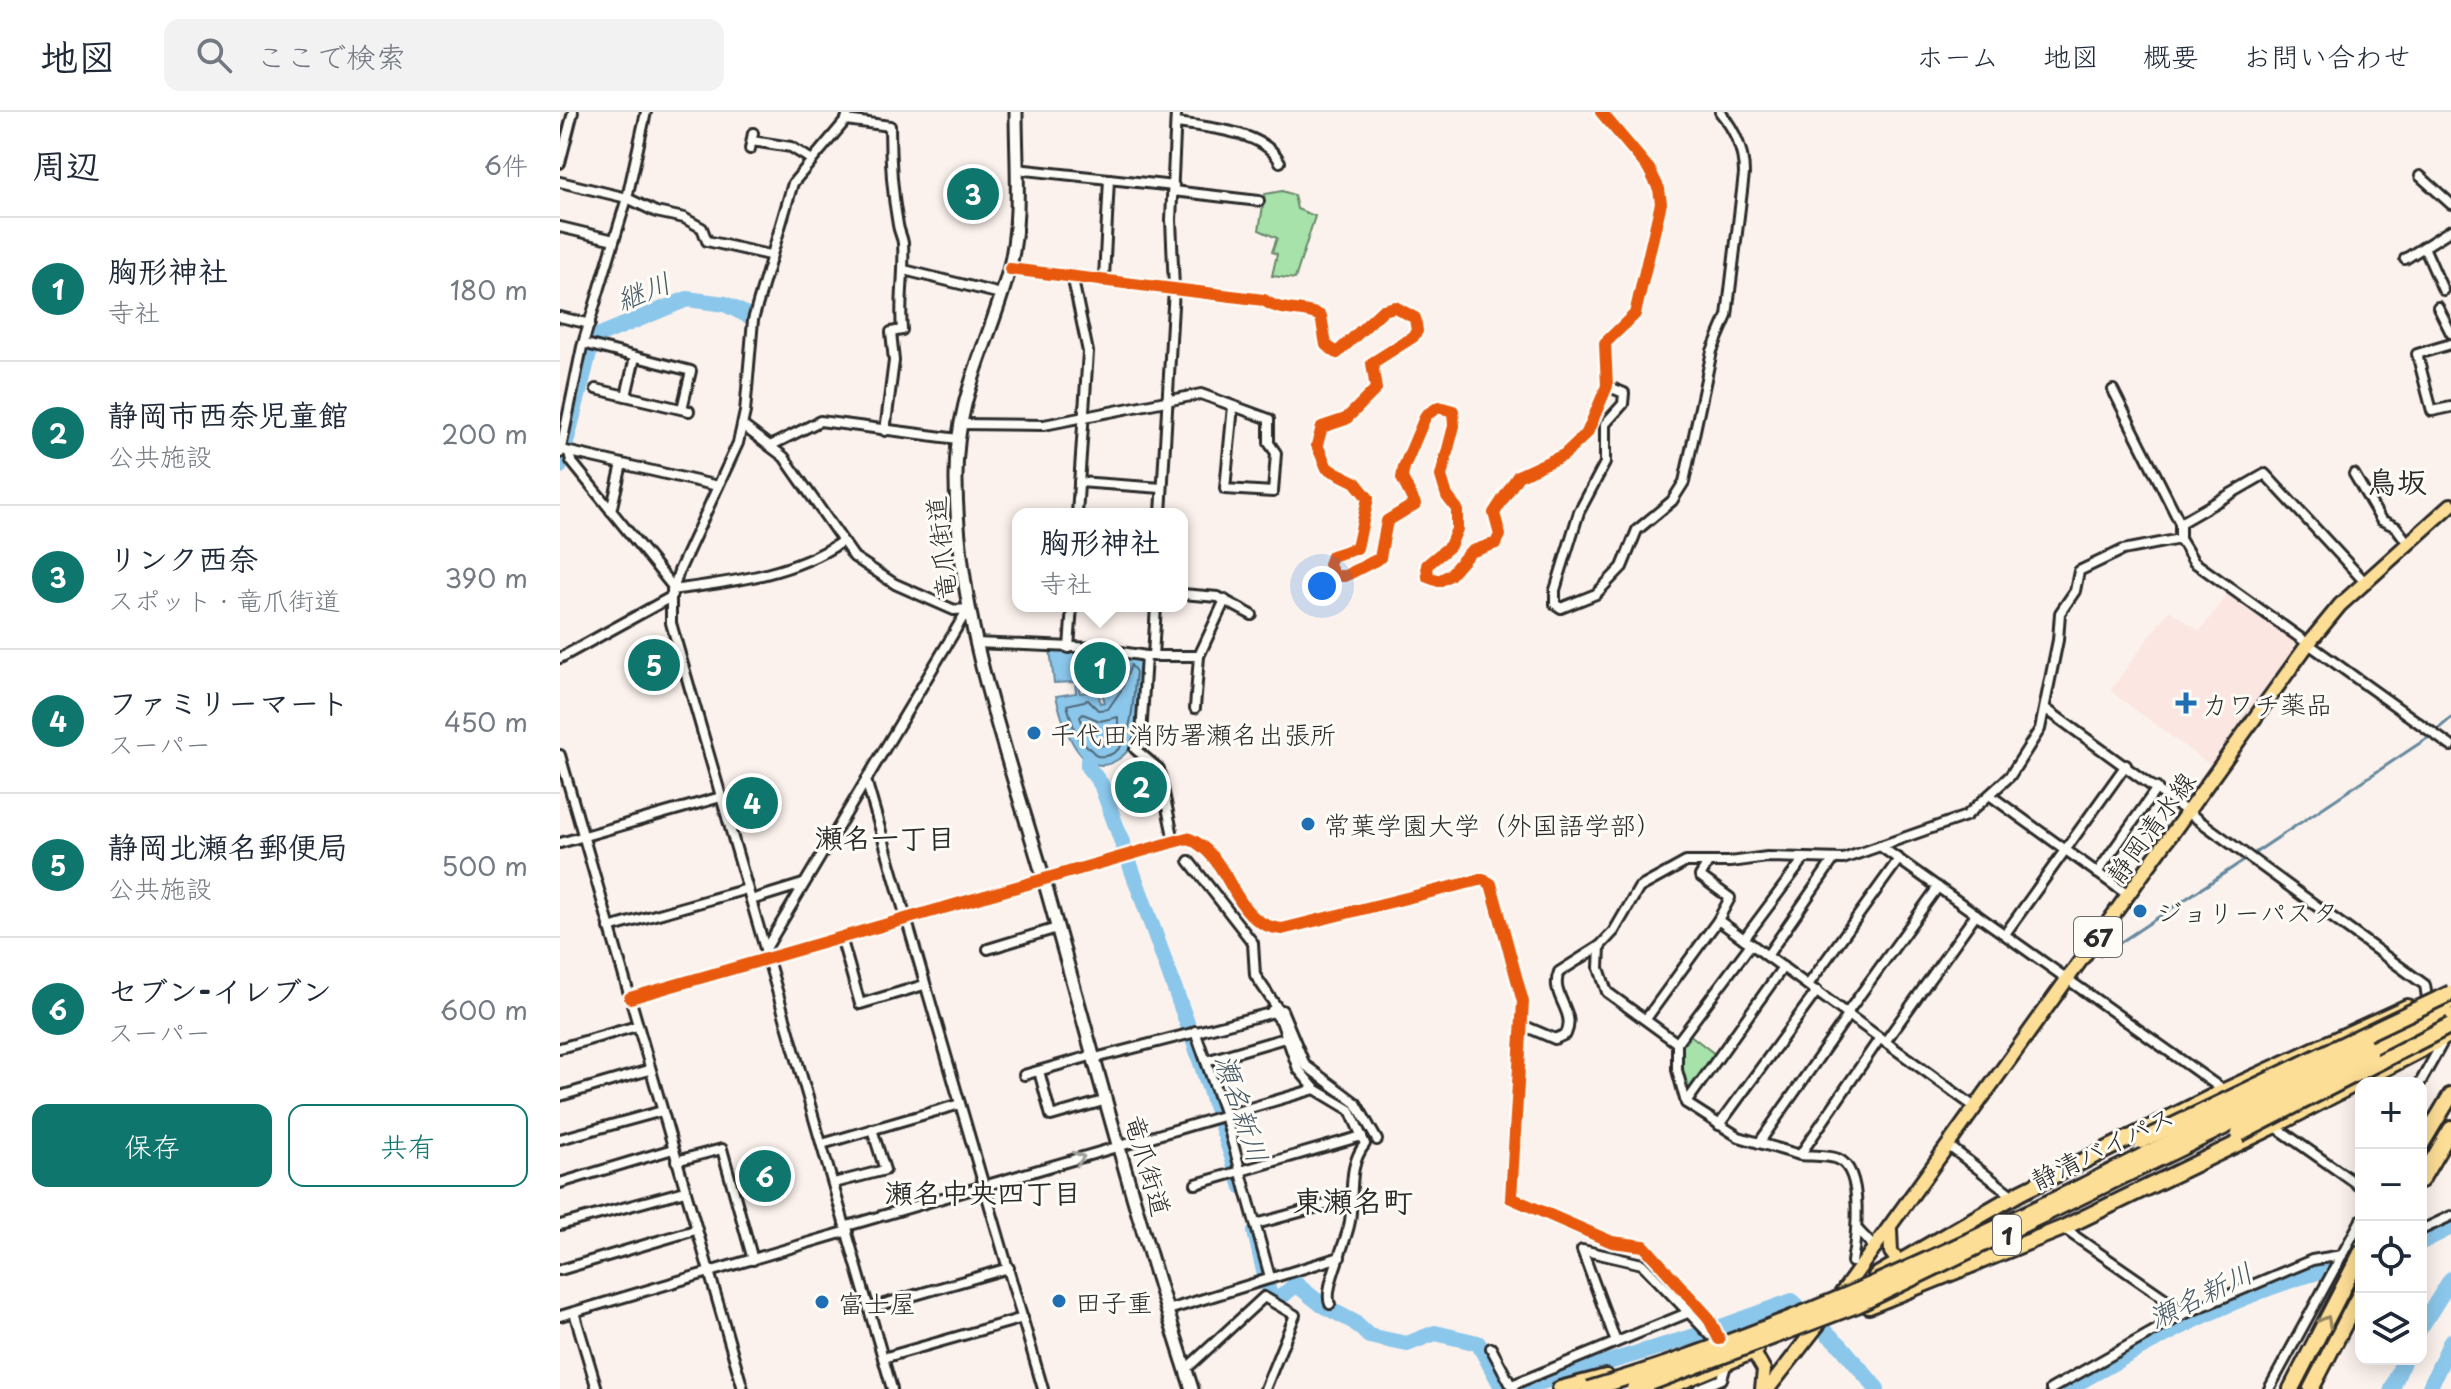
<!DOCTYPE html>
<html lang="ja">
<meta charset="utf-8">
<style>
:root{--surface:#fff;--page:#f2f2f3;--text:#1f2937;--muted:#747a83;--line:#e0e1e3;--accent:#0f766e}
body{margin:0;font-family:"Playpen Sans","Klee One",sans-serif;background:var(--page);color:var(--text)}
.controls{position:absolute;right:24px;bottom:24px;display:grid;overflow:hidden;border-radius:16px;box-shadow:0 4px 20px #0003}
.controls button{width:72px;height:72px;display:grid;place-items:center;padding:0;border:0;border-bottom:2px solid var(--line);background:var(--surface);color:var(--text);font:40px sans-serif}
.you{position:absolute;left:762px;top:474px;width:28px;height:28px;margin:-20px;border:6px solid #fff;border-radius:50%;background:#1a73e8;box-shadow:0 0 0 12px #1a73e833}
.badge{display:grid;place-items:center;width:52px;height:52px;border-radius:50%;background:var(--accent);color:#fff;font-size:26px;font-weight:700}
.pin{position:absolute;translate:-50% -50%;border:4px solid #fff;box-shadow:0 2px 8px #0006}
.popup{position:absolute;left:452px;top:396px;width:176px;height:104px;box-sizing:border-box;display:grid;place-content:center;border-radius:16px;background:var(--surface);filter:drop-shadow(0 2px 6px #0005);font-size:26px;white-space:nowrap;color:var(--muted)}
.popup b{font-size:30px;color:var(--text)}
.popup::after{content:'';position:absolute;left:50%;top:100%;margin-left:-16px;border:16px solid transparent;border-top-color:var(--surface)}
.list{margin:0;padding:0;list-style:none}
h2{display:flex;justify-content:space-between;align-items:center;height:104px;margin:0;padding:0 32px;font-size:34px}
h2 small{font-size:26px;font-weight:400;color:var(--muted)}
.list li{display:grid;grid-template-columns:52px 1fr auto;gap:24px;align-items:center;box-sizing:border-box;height:144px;padding:0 32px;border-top:2px solid var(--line)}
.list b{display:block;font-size:30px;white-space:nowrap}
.list p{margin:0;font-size:26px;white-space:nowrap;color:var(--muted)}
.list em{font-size:26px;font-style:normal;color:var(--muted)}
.actions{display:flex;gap:16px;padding:24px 32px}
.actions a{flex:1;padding:18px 0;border:2px solid var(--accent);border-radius:16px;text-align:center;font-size:28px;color:var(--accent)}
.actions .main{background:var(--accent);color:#fff}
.icon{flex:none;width:44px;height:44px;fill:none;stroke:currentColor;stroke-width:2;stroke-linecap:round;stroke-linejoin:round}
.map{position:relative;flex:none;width:1891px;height:1277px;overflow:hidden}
header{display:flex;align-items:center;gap:48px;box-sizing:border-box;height:112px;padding:0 40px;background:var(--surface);border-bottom:2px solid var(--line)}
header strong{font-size:38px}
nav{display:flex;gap:44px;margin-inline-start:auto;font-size:28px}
.search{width:560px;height:72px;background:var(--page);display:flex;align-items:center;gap:20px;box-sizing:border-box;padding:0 28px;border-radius:16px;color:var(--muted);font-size:30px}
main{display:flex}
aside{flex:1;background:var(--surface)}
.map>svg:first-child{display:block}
.built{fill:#fbe6e1}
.green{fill:#a6e2a9;stroke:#68866a;stroke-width:2}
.water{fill:#8bc7eb;stroke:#65899e;stroke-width:2;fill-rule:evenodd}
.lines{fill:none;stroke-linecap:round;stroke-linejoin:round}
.shore{stroke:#516978;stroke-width:2}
.stream{stroke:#65899e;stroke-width:3}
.river{stroke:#8bc7eb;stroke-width:16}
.street-casing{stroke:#2b2b2b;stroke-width:14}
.secondary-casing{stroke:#2b2b2b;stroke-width:17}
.primary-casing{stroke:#2b2b2b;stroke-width:18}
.highway-casing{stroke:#2b2b2b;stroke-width:20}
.street{stroke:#fdfcf7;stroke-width:8}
.secondary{stroke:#fdfcf7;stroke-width:11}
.primary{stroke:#fdde96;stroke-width:12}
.highway{stroke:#fdde96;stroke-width:14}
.highway-bridge-casing{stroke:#2b2b2b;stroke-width:20;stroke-linecap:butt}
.highway-bridge{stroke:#fdde96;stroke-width:14}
.cycleway-casing{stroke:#fdfcf7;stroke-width:17}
.cycleway{stroke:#e8590c;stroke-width:12}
.oneway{stroke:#9e9e9b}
.oneway2{stroke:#948460}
.poi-dot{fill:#1f6fb2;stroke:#fdfcf7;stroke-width:3}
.labels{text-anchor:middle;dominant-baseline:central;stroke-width:6;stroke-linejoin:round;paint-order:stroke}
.shield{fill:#fdfcf7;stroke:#6a6a68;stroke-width:2}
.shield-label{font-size:24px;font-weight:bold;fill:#2b2b2b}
.street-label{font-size:26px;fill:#2b2b2b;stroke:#fdfcf7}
.poi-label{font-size:26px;fill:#2b2b2b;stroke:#fdfcf7;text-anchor:start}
.water-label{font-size:28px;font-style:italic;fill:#485a65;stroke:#fdfcf7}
.neighbourhood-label{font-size:28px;font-weight:bold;fill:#2b2b2b;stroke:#fdfcf7}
.quarter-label{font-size:30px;font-weight:bold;fill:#2b2b2b;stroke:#fdfcf7}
</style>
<header>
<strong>地図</strong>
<div class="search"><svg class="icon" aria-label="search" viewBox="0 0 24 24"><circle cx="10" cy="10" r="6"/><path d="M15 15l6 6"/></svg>ここで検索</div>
<nav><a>ホーム</a><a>地図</a><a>概要</a><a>お問い合わせ</a></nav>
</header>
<main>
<aside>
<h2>周辺<small>6件</small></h2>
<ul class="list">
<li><span class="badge">1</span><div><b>胸形神社</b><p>寺社</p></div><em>180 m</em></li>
<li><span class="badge">2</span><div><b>静岡市西奈児童館</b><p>公共施設</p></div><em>200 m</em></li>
<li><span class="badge">3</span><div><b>リンク西奈</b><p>スポット · 竜爪街道</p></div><em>390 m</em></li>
<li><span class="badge">4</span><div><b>ファミリーマート</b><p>スーパー</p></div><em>450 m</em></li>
<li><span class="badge">5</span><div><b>静岡北瀬名郵便局</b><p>公共施設</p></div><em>500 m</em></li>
<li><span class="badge">6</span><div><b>セブン-イレブン</b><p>スーパー</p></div><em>600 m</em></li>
</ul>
<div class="actions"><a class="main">保存</a><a>共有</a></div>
</aside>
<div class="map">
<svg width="1891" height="1277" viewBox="0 0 1891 1277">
<rect width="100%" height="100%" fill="#fcf2ed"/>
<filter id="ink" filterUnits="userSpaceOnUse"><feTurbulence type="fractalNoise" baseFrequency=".0125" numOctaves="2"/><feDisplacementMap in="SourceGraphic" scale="16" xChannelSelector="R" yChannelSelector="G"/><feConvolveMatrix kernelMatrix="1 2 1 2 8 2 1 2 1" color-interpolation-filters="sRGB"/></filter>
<g filter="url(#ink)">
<!-- built -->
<path class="built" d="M 1667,482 L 1733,528 L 1735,536 L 1650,653 L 1550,579 L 1609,498 L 1640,519 Z"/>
<!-- green -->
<g class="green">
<path d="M 722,79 L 734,83 L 737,97 L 755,104 L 735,167 L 712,164 L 717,142 L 712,140 L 717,126 L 699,118 L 705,82 Z"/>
<path d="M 1129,922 L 1156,943 L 1131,978 L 1125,977 C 1121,958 1117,938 1129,922 Z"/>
</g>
<!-- water -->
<path class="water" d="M 490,537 L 535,538 L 583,545 C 582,571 583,600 576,625 C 574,633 564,644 557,648 C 519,671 502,609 496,584 L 516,581 L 515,570 L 494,571 ZM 530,543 L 557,547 C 559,560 558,569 549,580 L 541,578 L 545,590 L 540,591 L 539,579 L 520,581 L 517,568 L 525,566 L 521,560 Z"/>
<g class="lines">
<!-- shore -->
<g class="shore">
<path d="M 571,553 L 576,560 C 572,585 576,649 537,644 L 516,623 L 507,593 L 528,588 L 538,598 L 548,597 L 562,577 Z"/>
<path d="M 523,602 L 540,609 L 558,605 L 558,621 L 549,632 L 540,634 L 524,617 L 520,605 Z"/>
</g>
<!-- stream -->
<path class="stream" d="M 1540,844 L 1866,627 L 1891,606"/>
<!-- river -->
<g class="river">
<path d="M 0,354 L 33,226 L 127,187 L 165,192 L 187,203"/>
<path d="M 528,649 L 528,655 L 541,672 L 635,933 L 682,1075"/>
<path d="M 695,1120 L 709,1181 L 718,1188 L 736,1172 L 762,1193 L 794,1210 L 809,1224 L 847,1232 L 875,1221 L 918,1231 L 943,1277"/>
<path d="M 1861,1130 L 1891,1115"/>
<path d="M 1861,1215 L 1891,1167"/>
<path d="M 958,1277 L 1142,1222 L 1232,1189 L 1281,1234 L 1317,1277"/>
<path d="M 1507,1277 C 1599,1225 1697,1169 1801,1150"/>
<path d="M 1832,1277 L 1844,1247"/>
<path d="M 1869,1277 L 1891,1229"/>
</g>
<!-- street casing -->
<g class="street-casing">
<g id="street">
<path d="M 288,0 L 286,8 L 233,71 L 193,208 L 185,300 L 178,331 L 119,459 L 111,485 L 111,511 L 332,1277"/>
<path d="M 286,8 L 330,14 C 330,47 332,80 338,113 C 339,120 342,124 343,131 C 345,161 339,189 342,218 L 331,220 L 334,249 L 325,319"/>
<path d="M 616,11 C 646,15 705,19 720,50"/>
<path d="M 192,29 L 231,35 L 252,48"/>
<path d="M 190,37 L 193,21"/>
<path d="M 0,51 L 13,0"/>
<path d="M 456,57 L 614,74"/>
<path d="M 1860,64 L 1891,92"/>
<path d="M 0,70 L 67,86 L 96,100 L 124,106 L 142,116 L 147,129 L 209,143"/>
<path d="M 613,79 L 699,89"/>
<path d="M 0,115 L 54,128"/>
<path d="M 1864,135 L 1883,178"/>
<path d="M 1845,147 L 1891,118"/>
<path d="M 450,157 L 704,188 C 720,201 743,195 761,204 L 766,233 L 777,241 L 823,198 L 835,195 L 855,206 L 857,219 L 853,225 L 812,251 L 816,277 L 786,307 L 762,315 L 757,333 L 767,356 L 795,370 L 808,386 L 797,436 L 772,444 L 769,452 L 774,464 L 785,464 L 820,446 L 827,409 L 855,392 L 842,366 L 844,355 L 866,303 L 879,295 L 893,299 L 894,314 L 881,364 L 887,384 L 897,397 L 897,417 L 890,434 L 867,453 L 868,465 L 879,469 L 890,463 L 910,440 L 936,431 L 940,423 L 934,401 L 958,364 L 1004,343 L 1027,321 L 1047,274 L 1045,231 L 1075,202 L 1101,91 L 1099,77 L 1089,57 L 1041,0"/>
<path d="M 344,158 L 441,182"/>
<path d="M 512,163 L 528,240 L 517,402"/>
<path d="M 544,166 L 549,67"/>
<path d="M 1878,195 L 1891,221"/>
<path d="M 0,205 L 30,212"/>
<path d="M 26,232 L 131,259 L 122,297"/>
<path d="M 1891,232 L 1857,242 L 1872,299 L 1891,295"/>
<path d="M 1047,274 L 1064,281 L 1063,292 L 1045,312 L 1045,351 L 1019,400 L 995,478 L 995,492 L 1001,496 L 1036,482 L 1062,455 L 1077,418 L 1112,389 L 1124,370 L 1152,239 L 1167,204 L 1184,62 C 1184,38 1175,18 1160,0"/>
<path d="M 36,277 L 129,299"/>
<path d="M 1553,278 L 1620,411 L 1620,427 L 1634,450 L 1891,634"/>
<path d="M 66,284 L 75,245"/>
<path d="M 400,312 L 484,313 L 641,282 L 709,307 L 709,331 L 716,341 L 713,380 L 665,377 L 673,294"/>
<path d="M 182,313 L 224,345 L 294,445 L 335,472 L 394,498 L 408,497 L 205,838"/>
<path d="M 210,334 L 260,309 L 398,327"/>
<path d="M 6,339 L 158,374"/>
<path d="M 9,340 L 11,349 L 113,475"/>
<path d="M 0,341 L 22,235 L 67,86 L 86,0"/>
<path d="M 1794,362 L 1821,408 L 1836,415 L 1847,430"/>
<path d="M 519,370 L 602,376"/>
<path d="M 51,399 L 62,352"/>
<path d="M 601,402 L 614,176 L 611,108 L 616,0"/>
<path d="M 1620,411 L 1705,362 L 1804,469"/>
<path d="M 112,478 C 170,470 233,463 281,430"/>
<path d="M 622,482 L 658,485 L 692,503"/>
<path d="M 415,531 L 536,536 L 586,544 L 639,544"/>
<path d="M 509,536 L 512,494"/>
<path d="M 586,544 L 581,624 L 575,637 L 599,657 L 614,729"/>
<path d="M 593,544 L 596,494"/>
<path d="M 0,546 L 111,485"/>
<path d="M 635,596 L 639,544 L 665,488"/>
<path d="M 1486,597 L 1865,873 L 1867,886"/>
<path d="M 0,643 L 183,1277"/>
<path d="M 306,668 L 483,1277"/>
<path d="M 1431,684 L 1568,783"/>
<path d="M 0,731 L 161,685"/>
<path d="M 1320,734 L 1666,980"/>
<path d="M 629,749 L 693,831 L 695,863 L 718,897"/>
<path d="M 1148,751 L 1140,764 L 1170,786 L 1158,808"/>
<path d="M 1537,761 L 1597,676"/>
<path d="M 191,788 L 243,772"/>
<path d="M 49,816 L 187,777"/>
<path d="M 1445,822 L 1566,653"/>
<path d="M 281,825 L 300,892 L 364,873"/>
<path d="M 1184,827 L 1243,748"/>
<path d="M 1040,834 L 1039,856 L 1047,880 L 1117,931 L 1117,958 L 1126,991 L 1179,1025 L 1240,1043 L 1320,926"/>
<path d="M 428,837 L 497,816"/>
<path d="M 1207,844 L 1274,747"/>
<path d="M 1248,873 L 1339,747"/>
<path d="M 70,886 L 627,726 C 674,743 670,813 722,817 L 923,767 L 931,772 L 963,890 L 951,1086 L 1052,1130 L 1084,1134 L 1148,1205 L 1159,1227"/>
<path d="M 712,898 L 721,909 L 738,957 L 755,977 L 790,998 L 805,1032 C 787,1054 794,1083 790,1109 C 787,1130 763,1176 770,1192"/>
<path d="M 1287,901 L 1378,775"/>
<path d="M 1086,907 L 1158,808 L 1416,996"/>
<path d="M 962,913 L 995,927 L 1006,922 C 1017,899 989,884 999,860 L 1040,834 L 1054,819 L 1079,776 L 1126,750 L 1170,750 L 1207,745 L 1283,747 L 1406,704 L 1450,664 L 1480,617 L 1498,528 L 1500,501 L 1515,479 L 1519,459 L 1563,438 L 1620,427"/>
<path d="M 635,919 L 665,1003 L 710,1165"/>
<path d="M 1325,930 L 1416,802"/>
<path d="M 1117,931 L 1191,832"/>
<path d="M 0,936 L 77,914"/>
<path d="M 535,946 L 722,898 L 745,953 L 796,991 L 817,1028"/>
<path d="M 646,949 L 725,926"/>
<path d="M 479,959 L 491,1004 L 547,988"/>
<path d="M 464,963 L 534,943"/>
<path d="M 1860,971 L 1885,926"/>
<path d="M 0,984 L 89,958"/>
<path d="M 1126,991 L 1223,855"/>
<path d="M 1159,1013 L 1257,879"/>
<path d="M 1713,1013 L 1801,1075"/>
<path d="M 0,1027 L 102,999"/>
<path d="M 1199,1031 L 1289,902"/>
<path d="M 262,1032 L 400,992"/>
<path d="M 1389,1034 L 1453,1084"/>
<path d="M 1240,1043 C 1251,1044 1268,1043 1278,1047 C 1305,1059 1296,1127 1292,1150"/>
<path d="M 116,1049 L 162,1037 L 193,1148"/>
<path d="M 0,1071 L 113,1037"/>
<path d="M 274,1071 L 325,1058 L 312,1017"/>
<path d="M 636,1072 L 802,1024"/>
<path d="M 696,1112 L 791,1086"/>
<path d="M 0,1113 L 125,1079"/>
<path d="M 287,1114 L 755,977"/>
<path d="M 1297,1117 L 1315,1136"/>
<path d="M 1861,1118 L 1891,1104"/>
<path d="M 0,1158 L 135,1118"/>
<path d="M 310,1196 L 449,1156"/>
<path d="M 608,1198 L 780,1145"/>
<path d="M 14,1200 L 37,1277"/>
<path d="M 1626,1201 L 1752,1148 L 1782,1143"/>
<path d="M 0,1204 L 288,1119"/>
<path d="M 1056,1230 L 1022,1138 L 1082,1152 L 1155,1228"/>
<path d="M 931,1236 L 953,1277"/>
<path d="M 323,1246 L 463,1206"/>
<path d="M 625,1258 L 704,1185 L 735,1203 L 705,1277"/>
<path d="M 952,1273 L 1130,1200"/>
<path d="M 1138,1277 L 1162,1267 L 1167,1250"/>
<path d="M 1491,1277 L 1626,1201 L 1503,1116"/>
<path d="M 1709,1277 L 1801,1108"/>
</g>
</g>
<!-- secondary casing -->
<g class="secondary-casing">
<path id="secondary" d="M 456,0 C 456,51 462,109 449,158 C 428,236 395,284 396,369 C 397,507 446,637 484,768 C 532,938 577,1109 632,1277"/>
</g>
<!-- primary casing -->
<g class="primary-casing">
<g id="primary">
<path d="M 1330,1118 L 1331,1140 L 1340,1152"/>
<path d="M 1276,1189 L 1748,532 L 1780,493 L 1891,393"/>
<path d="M 1193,1239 L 1204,1258 L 1202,1277"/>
<path d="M 1208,1277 L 1265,1204"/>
</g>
</g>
<!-- highway casing -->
<g class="highway-casing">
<g id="highway">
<path d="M 1804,932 L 1891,889"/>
<path d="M 1810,944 L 1891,904"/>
<path d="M 1861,1033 L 1891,983"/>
<path d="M 1861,1068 L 1891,1017"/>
<path d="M 1316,1164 L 1461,1080 L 1664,979 L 1847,895"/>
<path d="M 1309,1194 L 1503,1116 L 1714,1014 L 1891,922"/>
<path d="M 1000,1277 L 1046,1265"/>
<path d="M 1103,1277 L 1196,1238"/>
<path d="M 1731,1277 L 1801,1141"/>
<path d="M 1751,1277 L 1801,1180"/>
</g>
</g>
<!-- street -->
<use href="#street" class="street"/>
<!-- secondary -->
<use href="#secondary" class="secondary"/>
<!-- primary -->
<use href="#primary" class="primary"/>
<!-- highway -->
<use href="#highway" class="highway"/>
<!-- highway-bridge casing -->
<g class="highway-bridge-casing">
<g id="highway-bridge">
<path d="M 1679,1022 L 1891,913"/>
<path d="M 1581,1029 L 1891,881"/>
<path d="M 1029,1277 C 1301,1197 1552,1058 1804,932"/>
<path d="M 1074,1277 L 1297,1193 L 1810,944"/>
</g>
</g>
<!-- highway-bridge -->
<use href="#highway-bridge" class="highway-bridge"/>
<!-- cycleway casing -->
<g class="cycleway-casing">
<g id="cycleway">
<path d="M 450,157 L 704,188 C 720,201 743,195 761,204 L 766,233 L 777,241 L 823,198 L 835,195 L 855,206 L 857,219 L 853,225 L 812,251 L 816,277 L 786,307 L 762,315 L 757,333 L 767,356 L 795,370 L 808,386 L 797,436 L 772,444 L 769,452 L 774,464 L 785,464 L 820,446 L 827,409 L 855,392 L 842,366 L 844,355 L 866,303 L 879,295 L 893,299 L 894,314 L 881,364 L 887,384 L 897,397 L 897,417 L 890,434 L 867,453 L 868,465 L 879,469 L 890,463 L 910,440 L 936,431 L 940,423 L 934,401 L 958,364 L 1004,343 L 1027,321 L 1047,274 L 1045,231 L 1075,202 L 1101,91 L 1099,77 L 1089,57 L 1041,0"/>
<path d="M 70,886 L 627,726 C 674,743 670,813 722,817 L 923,767 L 931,772 L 963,890 L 951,1086 L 1052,1130 L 1084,1134 L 1148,1205 L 1159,1227"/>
</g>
</g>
<!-- cycleway -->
<use href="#cycleway" class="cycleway"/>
</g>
<!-- one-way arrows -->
<defs><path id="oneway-chevron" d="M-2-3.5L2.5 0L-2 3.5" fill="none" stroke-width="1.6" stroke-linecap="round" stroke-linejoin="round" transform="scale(2)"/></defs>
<use class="oneway" href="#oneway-chevron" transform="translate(519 1046) rotate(-17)"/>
<use class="oneway2" href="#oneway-chevron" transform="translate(1766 1209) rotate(-62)"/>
</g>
<!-- markers -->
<g class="poi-dot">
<path d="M1622 579h8v8h8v8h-8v8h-8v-8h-8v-8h8z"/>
<circle cx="474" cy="621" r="8"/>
<circle cx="748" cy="712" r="8"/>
<circle cx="1580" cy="799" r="8"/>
<circle cx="499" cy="1189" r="8"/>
<circle cx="262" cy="1190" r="8"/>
</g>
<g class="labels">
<!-- shield labels -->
<g class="shield">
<rect x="1514" y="805" width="48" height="40" rx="6"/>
<rect x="1433" y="1103" width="28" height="40" rx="6"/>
</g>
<g class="shield-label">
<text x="1538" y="825">67</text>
<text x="1447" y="1123">1</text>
</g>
<!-- street labels -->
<g class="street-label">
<text transform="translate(380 436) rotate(-96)">竜爪街道</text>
<text transform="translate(1590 715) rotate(-54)">静岡清水線</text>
<text transform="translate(1542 1035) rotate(-26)">静清バイパス</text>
<text transform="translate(589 1053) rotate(74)">竜爪街道</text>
</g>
<!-- poi labels -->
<g class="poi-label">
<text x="1642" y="591">カワチ薬品</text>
<text x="490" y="621">千代田消防署瀬名出張所</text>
<text x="764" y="712">常葉学園大学（外国語学部）</text>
<text x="1596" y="799">ジョリーパスタ</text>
<text x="515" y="1189">田子重</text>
<text x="278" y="1190">富士屋</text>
</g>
<!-- water labels -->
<g class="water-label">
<text transform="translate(83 178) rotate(-21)">継川</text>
<text transform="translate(683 996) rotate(72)">瀬名新川</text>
<text transform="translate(1640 1182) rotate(-26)">瀬名新川</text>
</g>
<!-- neighbourhood labels -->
<g class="neighbourhood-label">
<text x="325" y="724">瀬名一丁目</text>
<text x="423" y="1079">瀬名中央四丁目</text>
</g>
<!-- quarter labels -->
<g class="quarter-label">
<text x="1837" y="368">鳥坂</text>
<text x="793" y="1087">東瀬名町</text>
</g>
</g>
</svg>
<div class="controls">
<button>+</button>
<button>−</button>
<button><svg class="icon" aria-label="locate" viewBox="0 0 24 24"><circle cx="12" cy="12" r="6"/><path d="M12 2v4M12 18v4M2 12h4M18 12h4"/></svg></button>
<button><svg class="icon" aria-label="layers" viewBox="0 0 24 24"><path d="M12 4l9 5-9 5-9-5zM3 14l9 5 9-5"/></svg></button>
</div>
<div class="you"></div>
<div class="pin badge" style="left:540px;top:556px">1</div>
<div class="popup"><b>胸形神社</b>寺社</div>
<div class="pin badge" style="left:581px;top:675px">2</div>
<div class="pin badge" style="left:413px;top:82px">3</div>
<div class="pin badge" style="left:192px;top:691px">4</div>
<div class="pin badge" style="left:94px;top:553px">5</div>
<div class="pin badge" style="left:205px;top:1064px">6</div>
</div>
</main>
